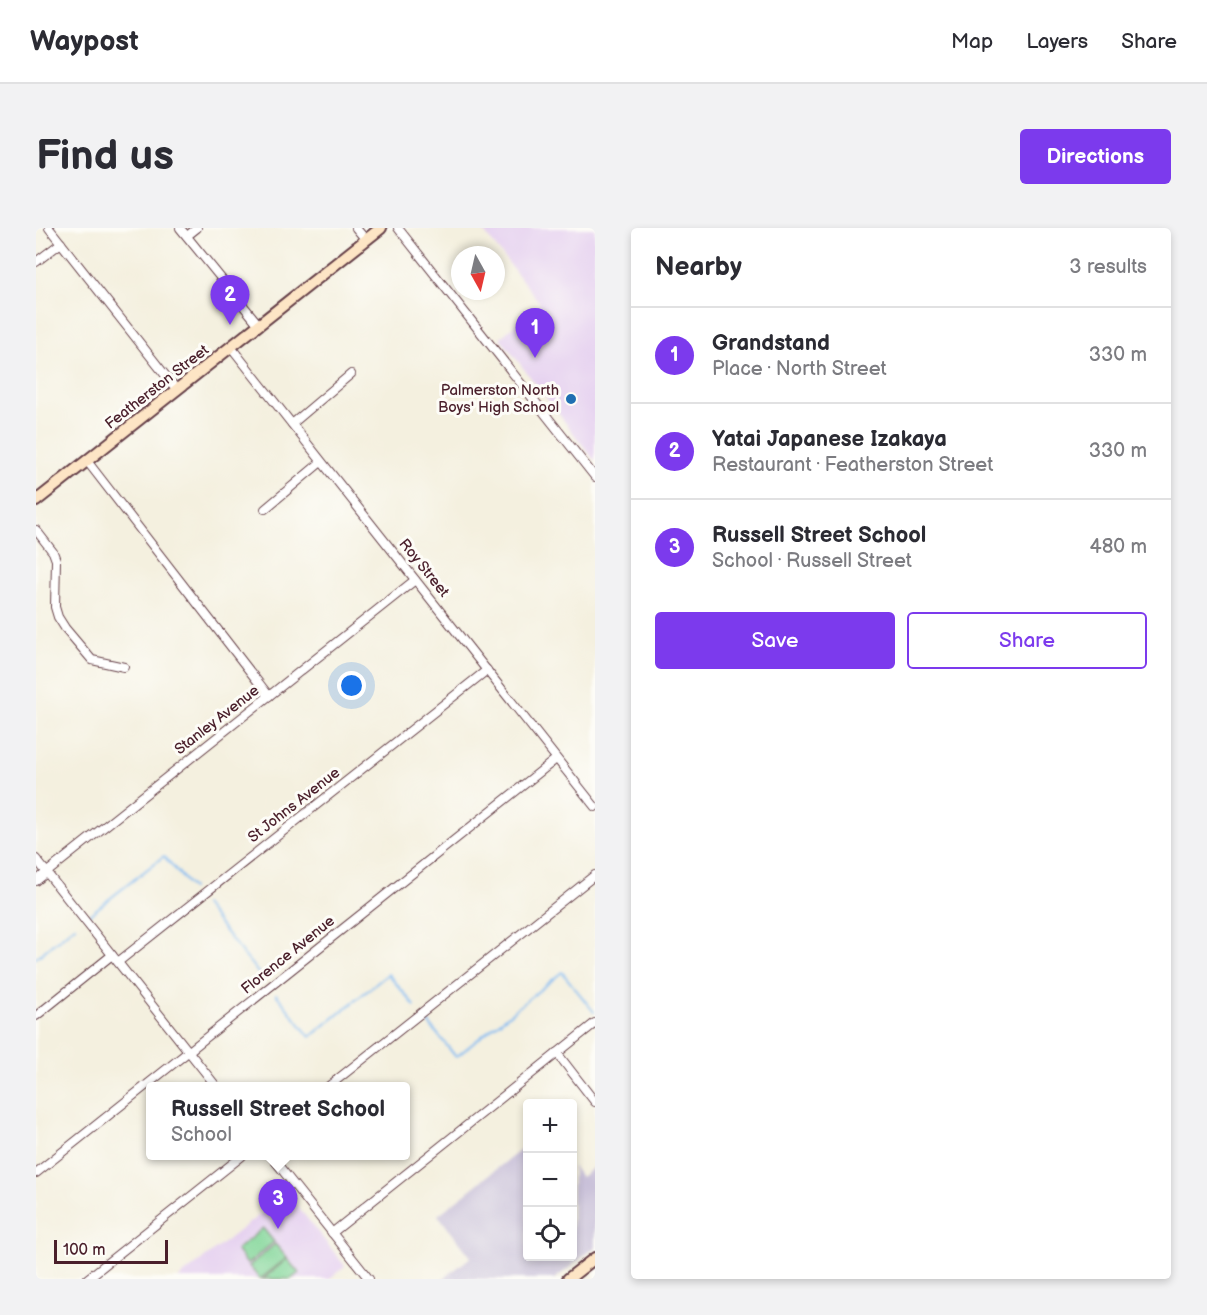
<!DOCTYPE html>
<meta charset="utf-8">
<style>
:root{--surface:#fff;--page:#f2f2f3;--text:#2b2b33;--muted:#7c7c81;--line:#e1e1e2;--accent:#7c3aed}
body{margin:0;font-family:"Balsamiq Sans",sans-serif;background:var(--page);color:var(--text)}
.controls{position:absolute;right:18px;bottom:18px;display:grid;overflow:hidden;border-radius:6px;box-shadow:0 3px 9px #0003}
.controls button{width:54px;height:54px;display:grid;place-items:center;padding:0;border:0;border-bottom:2px solid var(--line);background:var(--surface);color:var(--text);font:30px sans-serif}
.compass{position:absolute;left:415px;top:18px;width:54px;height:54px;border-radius:50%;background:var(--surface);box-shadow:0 3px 9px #0003;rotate:172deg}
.scale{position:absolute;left:18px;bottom:15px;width:114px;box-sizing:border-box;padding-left:6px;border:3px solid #4a1f2b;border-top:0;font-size:16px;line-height:21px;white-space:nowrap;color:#4a1f2b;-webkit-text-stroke:4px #fdfcf7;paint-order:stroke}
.you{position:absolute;left:316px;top:458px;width:21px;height:21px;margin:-15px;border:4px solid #fff;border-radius:50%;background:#1a73e8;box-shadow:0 0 0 9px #1a73e833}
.badge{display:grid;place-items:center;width:39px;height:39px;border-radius:50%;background:var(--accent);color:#fff;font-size:20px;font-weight:700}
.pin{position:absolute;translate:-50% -50px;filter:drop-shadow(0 2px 3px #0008)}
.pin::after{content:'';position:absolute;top:32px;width:21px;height:18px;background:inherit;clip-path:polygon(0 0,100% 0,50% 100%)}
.popup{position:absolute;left:110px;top:854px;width:264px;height:78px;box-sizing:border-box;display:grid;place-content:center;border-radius:6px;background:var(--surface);filter:drop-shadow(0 2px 4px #0005);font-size:20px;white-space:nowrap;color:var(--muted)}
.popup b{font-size:22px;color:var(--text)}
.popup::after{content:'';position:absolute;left:50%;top:100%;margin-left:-12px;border:12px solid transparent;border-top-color:var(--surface)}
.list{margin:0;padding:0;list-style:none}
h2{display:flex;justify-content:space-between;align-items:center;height:78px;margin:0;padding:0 24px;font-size:26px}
h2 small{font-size:20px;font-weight:400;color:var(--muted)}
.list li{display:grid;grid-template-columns:39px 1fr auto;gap:18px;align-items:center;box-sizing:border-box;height:96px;padding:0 24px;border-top:2px solid var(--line)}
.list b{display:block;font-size:22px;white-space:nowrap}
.list p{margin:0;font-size:20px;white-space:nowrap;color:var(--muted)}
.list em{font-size:20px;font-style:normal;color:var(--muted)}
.actions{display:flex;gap:12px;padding:18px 24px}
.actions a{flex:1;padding:14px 0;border:2px solid var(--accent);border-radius:6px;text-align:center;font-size:21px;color:var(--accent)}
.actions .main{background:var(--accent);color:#fff}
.icon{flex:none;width:33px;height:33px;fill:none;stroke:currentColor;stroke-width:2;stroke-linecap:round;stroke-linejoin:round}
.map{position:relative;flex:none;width:559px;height:1051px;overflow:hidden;border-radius:6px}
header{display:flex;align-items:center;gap:36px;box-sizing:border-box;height:84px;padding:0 30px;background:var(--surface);border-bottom:2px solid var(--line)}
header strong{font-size:28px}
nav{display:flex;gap:33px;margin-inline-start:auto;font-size:21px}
.intro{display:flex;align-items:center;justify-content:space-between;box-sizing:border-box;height:144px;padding:0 36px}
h1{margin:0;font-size:42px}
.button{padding:15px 27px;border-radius:6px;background:var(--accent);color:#fff;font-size:21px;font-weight:700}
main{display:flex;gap:36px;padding:0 36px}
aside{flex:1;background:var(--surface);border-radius:6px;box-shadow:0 3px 9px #0003}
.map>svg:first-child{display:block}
.built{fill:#e6d2f0}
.industrial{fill:#c8bfd8}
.green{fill:#82d699;stroke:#667a62;stroke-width:1.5}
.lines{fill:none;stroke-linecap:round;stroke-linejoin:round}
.stream{stroke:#80baf1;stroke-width:2}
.minor-casing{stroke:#643e46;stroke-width:10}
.secondary-casing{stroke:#643e46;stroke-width:14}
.minor{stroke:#fff;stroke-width:8}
.secondary{stroke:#fde5c5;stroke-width:10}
.poi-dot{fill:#1f6fb2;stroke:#fdfcf7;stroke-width:2}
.labels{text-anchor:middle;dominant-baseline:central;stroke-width:6;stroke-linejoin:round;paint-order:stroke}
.street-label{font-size:15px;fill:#4a1f2b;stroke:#fdfcf7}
.poi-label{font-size:15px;fill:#4a1f2b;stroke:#fdfcf7;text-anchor:end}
</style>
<header>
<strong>Waypost</strong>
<nav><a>Map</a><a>Layers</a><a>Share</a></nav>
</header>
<div class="intro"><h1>Find us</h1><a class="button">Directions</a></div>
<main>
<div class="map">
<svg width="559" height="1051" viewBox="0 0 559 1051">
<rect width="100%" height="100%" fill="#fdfcf7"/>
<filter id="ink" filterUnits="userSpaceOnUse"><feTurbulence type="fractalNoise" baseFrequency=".0167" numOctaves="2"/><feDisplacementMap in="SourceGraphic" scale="12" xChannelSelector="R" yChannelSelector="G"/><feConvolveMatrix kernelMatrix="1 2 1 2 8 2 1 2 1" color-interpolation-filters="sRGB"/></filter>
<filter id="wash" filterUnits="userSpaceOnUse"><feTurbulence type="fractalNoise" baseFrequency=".008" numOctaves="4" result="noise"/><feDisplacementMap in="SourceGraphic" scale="24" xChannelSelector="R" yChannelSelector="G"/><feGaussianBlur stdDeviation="1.35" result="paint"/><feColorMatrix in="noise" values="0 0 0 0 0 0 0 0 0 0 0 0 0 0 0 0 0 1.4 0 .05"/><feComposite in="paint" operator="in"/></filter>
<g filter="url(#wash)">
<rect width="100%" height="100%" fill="#f4f0df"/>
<!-- built -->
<g class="built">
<path d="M 445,0 L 559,0 L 559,233 L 464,110 L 504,75 Z"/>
<path d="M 251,965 L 309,1038 L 293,1051 L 142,1051 Z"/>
</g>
<!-- industrial -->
<path class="industrial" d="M 491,917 L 491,1028 L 536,1028 L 537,938 L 545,949 L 559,938 L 559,1019 L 519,1051 L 407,1051 L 435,1029 L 402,987 Z"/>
<!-- green -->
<g class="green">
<path d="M 227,1000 L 238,1014 L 211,1036 L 200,1022 Z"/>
<path d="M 239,1016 L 251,1030 L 224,1051 L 213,1038 Z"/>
<path d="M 251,1031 L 263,1045 L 255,1051 L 227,1051 Z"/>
</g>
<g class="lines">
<!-- stream -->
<g class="stream">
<path d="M 168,677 L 227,751"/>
<path d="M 53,687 L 128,628 L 156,661"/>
<path d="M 0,730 L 39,698"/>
<path d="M 240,766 L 274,809 L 352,746 L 379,778"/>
<path d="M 391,793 L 420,829 L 526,744 L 558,784"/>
</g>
</g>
</g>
<g filter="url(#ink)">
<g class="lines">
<!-- minor casing -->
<g class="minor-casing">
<g id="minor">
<path d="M 13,0 L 141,162"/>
<path d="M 144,0 L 223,97"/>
<path d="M 320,0 L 330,12"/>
<path d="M 362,0 L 559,249"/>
<path d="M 151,8 L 161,0"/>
<path d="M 0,34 L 25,15"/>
<path d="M 195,119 L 559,579"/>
<path d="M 256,196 L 315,146"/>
<path d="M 51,233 L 233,468"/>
<path d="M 229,281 L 285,234"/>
<path d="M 0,302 L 17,324 L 20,332 L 19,379 L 22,389 L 29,400 L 56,432 L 88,439"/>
<path d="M 0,631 L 180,858"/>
<path d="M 0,653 L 379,352"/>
<path d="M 82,734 L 451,442"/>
<path d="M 0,788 L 76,727"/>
<path d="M 521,825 L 559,874"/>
<path d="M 293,858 L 559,647"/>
<path d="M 235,928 L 333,1051"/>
<path d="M 0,945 L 520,531"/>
<path d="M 296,1005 L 559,795"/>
<path d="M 51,1051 L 206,928"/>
</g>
</g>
<!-- secondary casing -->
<g class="secondary-casing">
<g id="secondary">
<path d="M 0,273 L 345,0"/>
<path d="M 532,1051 L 559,1030"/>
</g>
</g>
<!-- minor -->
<use href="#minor" class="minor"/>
<!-- secondary -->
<use href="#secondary" class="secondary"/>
</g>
</g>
<!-- markers -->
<circle class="poi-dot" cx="535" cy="171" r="6"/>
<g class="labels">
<!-- street labels -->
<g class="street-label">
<text transform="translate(121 159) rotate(-38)">Featherston Street</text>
<text transform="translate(388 340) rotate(51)">Roy Street</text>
<text transform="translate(181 492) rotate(-38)">Stanley Avenue</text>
<text transform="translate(258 577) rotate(-38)">St Johns Avenue</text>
<text transform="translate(252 727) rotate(-39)">Florence Avenue</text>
</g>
<!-- poi labels -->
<g class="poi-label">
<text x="523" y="162">Palmerston North<tspan x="523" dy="17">Boys' High School</tspan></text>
</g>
</g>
</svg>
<div class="controls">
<button>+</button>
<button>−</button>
<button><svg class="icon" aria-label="locate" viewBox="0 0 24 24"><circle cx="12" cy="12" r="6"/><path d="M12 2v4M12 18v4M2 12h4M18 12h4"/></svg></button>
</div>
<svg class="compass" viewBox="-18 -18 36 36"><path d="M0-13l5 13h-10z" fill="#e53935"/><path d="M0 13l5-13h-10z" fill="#7c7c81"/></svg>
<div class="scale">100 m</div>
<div class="you"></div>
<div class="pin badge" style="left:499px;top:130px">1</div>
<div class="pin badge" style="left:194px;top:97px">2</div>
<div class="pin badge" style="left:242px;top:1001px">3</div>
<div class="popup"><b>Russell Street School</b>School</div>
</div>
<aside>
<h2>Nearby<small>3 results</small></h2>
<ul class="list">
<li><span class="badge">1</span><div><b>Grandstand</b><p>Place · North Street</p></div><em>330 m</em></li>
<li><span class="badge">2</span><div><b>Yatai Japanese Izakaya</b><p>Restaurant · Featherston Street</p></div><em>330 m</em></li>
<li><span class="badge">3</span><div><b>Russell Street School</b><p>School · Russell Street</p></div><em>480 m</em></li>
</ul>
<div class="actions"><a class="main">Save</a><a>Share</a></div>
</aside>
</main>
